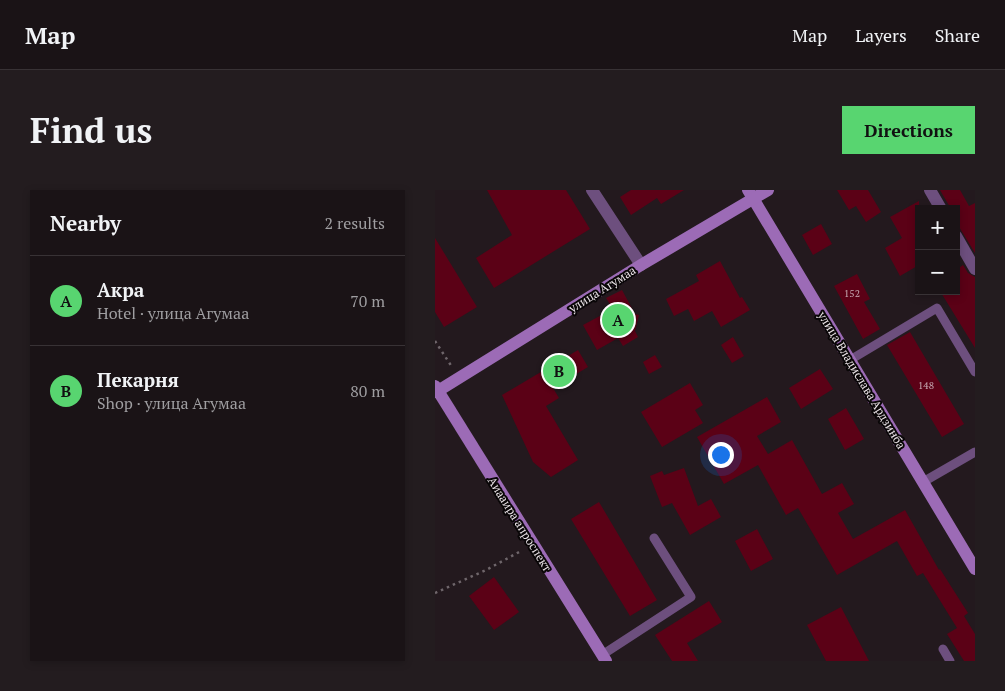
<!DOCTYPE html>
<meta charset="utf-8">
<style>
:root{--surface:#1a1316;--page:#231c1f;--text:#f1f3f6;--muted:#9f9ea1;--line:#383235;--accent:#58d570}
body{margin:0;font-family:"PT Serif",serif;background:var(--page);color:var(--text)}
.controls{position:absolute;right:15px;top:15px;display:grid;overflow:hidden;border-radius:0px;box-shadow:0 2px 8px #0003}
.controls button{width:45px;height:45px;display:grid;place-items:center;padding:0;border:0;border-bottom:1px solid var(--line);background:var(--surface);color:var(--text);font:25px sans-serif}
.you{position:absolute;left:285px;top:264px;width:18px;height:18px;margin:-12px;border:4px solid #fff;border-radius:50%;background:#1a73e8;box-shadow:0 0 0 8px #1a73e833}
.badge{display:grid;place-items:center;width:32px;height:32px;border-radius:50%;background:var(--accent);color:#111;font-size:16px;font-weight:700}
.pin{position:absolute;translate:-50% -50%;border:2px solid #fff;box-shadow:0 1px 5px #0006}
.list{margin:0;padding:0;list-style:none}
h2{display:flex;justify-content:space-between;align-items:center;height:65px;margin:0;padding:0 20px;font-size:21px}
h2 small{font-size:16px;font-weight:400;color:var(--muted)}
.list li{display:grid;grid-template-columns:32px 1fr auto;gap:15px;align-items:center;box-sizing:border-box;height:90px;padding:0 20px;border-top:1px solid var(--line)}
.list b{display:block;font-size:19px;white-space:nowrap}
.list p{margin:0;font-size:16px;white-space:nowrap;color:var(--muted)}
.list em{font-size:16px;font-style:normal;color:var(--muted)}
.map{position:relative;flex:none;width:540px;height:471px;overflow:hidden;border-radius:0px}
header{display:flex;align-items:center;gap:30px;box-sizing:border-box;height:70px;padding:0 25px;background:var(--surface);border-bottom:1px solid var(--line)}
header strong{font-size:24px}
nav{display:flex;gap:28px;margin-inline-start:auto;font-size:18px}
.intro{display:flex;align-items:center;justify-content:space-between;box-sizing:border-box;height:120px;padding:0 30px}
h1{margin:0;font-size:35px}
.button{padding:12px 22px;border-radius:0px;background:var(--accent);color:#111;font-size:18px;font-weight:700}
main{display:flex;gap:30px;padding:0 30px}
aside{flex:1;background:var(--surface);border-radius:0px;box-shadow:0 2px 8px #0003}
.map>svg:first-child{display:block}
.building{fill:#5b0116}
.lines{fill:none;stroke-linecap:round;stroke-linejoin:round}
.path{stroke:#6f666b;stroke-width:2.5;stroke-dasharray:2.5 4;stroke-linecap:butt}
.lane{stroke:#6d4f7e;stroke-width:9}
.street{stroke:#6d4f7e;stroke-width:12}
.secondary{stroke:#9c6bb6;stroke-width:12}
.labels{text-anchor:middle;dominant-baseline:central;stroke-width:4;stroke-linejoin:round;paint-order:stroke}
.number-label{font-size:10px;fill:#c7abb4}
.street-label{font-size:12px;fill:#ebe4e8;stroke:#090607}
</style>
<header>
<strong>Map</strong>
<nav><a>Map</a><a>Layers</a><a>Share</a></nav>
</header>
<div class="intro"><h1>Find us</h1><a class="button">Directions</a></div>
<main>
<aside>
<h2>Nearby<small>2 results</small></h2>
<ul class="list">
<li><span class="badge">A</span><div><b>Акра</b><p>Hotel · улица Агумаа</p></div><em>70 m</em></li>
<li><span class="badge">B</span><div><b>Пекарня</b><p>Shop · улица Агумаа</p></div><em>80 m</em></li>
</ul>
</aside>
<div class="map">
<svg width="540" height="471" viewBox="0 0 540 471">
<rect width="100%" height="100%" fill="#23191e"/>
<!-- building -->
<g class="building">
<path d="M 52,0 L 131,0 L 155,39 L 59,98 L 41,68 L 77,45 Z"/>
<path d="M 196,0 L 249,0 L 226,14 L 222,8 L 196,25 L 185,7 Z"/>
<path d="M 402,0 L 433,0 L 446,22 L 431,32 L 421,16 L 414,20 Z"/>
<path d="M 505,0 L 525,0 L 534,16 L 540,13 L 540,63 L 521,32 L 521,19 L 516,19 Z"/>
<path d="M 484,11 L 484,75 L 465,86 L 450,58 L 467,48 L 455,27 Z"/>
<path d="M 386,34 L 397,54 L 378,65 L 367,45 Z"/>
<path d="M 0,48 L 42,117 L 9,137 L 0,122 Z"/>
<path d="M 285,71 L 305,108 L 307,107 L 315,120 L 286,137 L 277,121 L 259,131 L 253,119 L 239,126 L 231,109 L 264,91 L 261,85 Z"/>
<path d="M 528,75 L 533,83 L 540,87 L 540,158 L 505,101 L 521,101 L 521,80 Z"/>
<path d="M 422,84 L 435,109 L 429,112 L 445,139 L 428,149 L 399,96 Z"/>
<path d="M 187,100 L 200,124 L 204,125 L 200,141 L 203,147 L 188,156 L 183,148 L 162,160 L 148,135 L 178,119 L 171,108 Z"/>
<path d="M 475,142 L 529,234 L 507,247 L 452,155 Z"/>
<path d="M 298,147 L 309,166 L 297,173 L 286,155 Z"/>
<path d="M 143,160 L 153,177 L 118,198 L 124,208 L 111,216 L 143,270 L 116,287 L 98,272 L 67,205 Z"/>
<path d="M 220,165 L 227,177 L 214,184 L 208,172 Z"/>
<path d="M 385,179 L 398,199 L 366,219 L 354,198 Z"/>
<path d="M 255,193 L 268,215 L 260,220 L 268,233 L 227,257 L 206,222 Z"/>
<path d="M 332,207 L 346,232 L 322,246 L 333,264 L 357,250 L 387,304 L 407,293 L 419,314 L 403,323 L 418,349 L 470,320 L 504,380 L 505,379 L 533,423 L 529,426 L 540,444 L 540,471 L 529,471 L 512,444 L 522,438 L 488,383 L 482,386 L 462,351 L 402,385 L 363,318 L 351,325 L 323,275 L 289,294 L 262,247 Z"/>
<path d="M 411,218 L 429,249 L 410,260 L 393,229 Z"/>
<path d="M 249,278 L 263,316 L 276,309 L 286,327 L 255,345 L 237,313 L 227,317 L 215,286 L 227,281 L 229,285 Z"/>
<path d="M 164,312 L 222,410 L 195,426 L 136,329 Z"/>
<path d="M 322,339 L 338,369 L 316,381 L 300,351 Z"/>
<path d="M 59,387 L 84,422 L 59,440 L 34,406 Z"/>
<path d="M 274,411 L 287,432 L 252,453 L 263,471 L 237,471 L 220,445 Z"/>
<path d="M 406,417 L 434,471 L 391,471 L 372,435 Z"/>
</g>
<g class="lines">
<!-- path -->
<g class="path">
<path d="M 0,151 L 17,177"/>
<path d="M 0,403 L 51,380 L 86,361"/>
</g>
<!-- lane -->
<g class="lane">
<path d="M 415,170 L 502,118 L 540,182"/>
<path d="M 488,292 L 540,262"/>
<path d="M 508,459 L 515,471"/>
<path d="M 167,465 L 256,407 L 219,348"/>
</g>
<!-- street -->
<g class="street">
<path d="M 157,0 L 206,75"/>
<path d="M 495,0 L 506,19"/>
<path d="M 521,46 L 540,79"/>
</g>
<!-- secondary -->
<g class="secondary">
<path d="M 313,0 L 540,379"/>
<path d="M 0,196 L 171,471"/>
<path d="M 3,201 L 206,75 L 333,0"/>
</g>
</g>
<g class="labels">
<!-- number labels -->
<g class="number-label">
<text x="417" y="103">152</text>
<text x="491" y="195">148</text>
</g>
<!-- street labels -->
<g class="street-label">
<text transform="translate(167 99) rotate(-32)">улица Агумаа</text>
<text transform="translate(427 190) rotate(59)">улица Владислава Ардзинба</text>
<text transform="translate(85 334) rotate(58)">Аиааира апроспект</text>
</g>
</g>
</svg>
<div class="controls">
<button>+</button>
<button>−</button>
</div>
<div class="you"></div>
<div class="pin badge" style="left:183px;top:130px">A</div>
<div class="pin badge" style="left:124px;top:181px">B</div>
</div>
</main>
